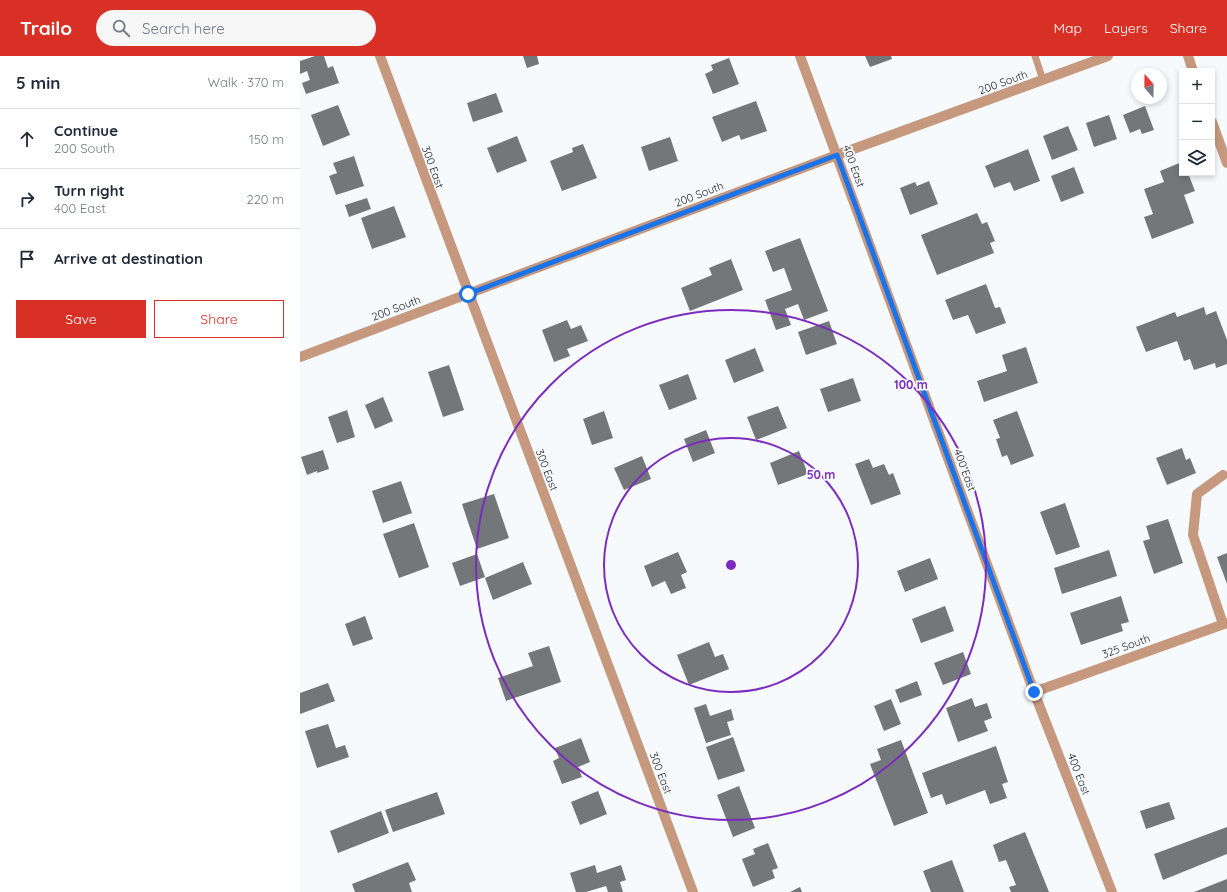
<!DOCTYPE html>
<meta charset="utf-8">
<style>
:root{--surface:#fff;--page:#f6f6f7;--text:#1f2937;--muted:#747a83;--line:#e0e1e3;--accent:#d93025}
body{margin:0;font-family:Quicksand,sans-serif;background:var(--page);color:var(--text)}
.controls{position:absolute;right:12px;top:12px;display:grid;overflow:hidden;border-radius:0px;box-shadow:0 2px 6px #0003}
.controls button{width:36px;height:36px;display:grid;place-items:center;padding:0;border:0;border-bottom:1px solid var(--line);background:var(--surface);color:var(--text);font:20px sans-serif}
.compass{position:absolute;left:831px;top:12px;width:36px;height:36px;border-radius:50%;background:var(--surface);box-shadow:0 2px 6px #0003;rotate:340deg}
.stop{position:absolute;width:12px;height:12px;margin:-9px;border:3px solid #1a73e8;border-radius:50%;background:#fff}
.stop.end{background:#1a73e8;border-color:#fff;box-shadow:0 1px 4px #0008}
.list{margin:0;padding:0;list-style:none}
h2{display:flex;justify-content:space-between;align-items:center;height:52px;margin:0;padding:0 16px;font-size:17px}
h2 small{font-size:13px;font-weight:400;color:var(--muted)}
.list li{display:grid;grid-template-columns:26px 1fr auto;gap:12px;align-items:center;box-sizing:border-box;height:60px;padding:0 16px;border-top:1px solid var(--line)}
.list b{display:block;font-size:15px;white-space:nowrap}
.list p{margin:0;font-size:13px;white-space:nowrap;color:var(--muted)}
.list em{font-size:13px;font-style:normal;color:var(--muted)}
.actions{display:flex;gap:8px;padding:12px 16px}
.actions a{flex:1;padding:9px 0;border:1px solid var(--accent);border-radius:0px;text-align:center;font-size:14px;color:var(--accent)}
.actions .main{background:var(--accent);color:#fff}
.icon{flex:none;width:22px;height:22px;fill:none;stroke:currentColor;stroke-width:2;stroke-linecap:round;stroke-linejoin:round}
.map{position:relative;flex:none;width:927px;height:836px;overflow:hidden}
header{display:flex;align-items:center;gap:24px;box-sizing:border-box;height:56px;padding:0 20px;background:var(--accent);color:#fff}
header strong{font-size:19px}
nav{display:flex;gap:22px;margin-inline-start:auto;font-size:14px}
.search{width:280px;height:36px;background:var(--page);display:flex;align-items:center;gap:10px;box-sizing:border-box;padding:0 14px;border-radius:22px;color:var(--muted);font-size:15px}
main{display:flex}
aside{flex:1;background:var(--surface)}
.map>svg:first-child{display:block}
.building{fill:#747779}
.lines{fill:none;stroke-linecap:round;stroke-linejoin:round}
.service{stroke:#c6987e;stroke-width:7}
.minor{stroke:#c6987e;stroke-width:10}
.route{stroke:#1a73e8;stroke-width:5}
.ring{fill:none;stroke:#7b2cbf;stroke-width:2}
.labels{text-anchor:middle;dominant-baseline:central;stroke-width:3.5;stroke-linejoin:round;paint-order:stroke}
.street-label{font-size:11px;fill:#242627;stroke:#f7fafd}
.centre{fill:#7b2cbf;stroke:#f7fafd;stroke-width:2}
.ring-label{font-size:12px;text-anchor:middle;font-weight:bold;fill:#7b2cbf;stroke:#f7fafd;stroke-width:3.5;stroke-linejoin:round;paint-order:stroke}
</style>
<header>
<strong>Trailo</strong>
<div class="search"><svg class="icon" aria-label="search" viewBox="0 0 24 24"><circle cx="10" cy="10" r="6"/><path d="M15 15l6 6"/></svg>Search here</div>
<nav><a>Map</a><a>Layers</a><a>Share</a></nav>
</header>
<main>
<aside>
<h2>5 min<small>Walk · 370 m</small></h2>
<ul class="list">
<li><svg class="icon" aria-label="ahead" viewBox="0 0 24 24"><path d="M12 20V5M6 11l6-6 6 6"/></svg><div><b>Continue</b><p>200 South</p></div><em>150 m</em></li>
<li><svg class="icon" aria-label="right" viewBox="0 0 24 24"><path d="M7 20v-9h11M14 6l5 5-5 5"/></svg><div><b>Turn right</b><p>400 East</p></div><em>220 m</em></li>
<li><svg class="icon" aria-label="arrive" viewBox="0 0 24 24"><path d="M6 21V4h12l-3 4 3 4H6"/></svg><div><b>Arrive at destination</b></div></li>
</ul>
<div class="actions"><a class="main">Save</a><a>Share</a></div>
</aside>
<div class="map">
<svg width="927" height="836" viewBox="0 0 927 836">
<rect width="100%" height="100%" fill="#f7fafd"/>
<!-- building -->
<g class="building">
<path d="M 15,0 L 24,0 L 28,12 L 33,10 L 39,27 L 6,38 L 2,27 L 10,24 L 7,15 L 0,18 L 0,5 Z"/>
<path d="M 223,0 L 237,0 L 239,8 L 227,12 Z"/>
<path d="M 565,0 L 591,0 L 592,3 L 570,11 Z"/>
<path d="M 429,2 L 439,28 L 413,38 L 405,18 L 413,14 L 411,9 Z"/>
<path d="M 196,37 L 203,56 L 173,66 L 167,47 Z"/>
<path d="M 456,45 L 467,75 L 441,84 L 439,79 L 422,86 L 412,61 Z"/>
<path d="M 38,49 L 50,79 L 23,90 L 11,59 Z"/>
<path d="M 845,50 L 854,74 L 842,78 L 840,73 L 830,77 L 823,59 Z"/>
<path d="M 809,59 L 817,83 L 794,91 L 786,67 Z"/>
<path d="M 768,70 L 778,94 L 752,104 L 743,80 Z"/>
<path d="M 217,80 L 227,105 L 197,117 L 187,92 Z"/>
<path d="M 370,81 L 378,105 L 349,115 L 341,91 Z"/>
<path d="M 283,88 L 297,122 L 262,135 L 250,105 L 273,96 L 272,92 Z"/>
<path d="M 728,93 L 740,125 L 714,135 L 710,126 L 694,132 L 685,110 Z"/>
<path d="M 54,100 L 64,130 L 36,139 L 29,120 L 37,117 L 33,107 Z"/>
<path d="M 882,106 L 882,117 L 888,117 L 895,135 L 884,139 L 894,167 L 852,183 L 844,161 L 853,158 L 844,133 L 864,126 L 860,115 Z"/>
<path d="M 774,111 L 784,137 L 761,146 L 751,120 Z"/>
<path d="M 629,125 L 638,148 L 610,159 L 600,132 L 615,126 L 617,130 Z"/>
<path d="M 67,142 L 71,153 L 49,161 L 45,149 Z"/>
<path d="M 94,150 L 106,181 L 72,193 L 61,162 Z"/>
<path d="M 677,157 L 682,168 L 687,166 L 695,185 L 690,187 L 694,197 L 637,219 L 621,179 Z"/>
<path d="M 500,182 L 528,255 L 504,264 L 498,248 L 485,253 L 491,269 L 476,274 L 465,244 L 492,234 L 484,212 L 473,216 L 465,195 Z"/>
<path d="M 431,203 L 443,234 L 390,255 L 381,232 L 412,219 L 409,212 Z"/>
<path d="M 686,228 L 695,252 L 700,251 L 706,267 L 676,278 L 668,259 L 653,264 L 645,244 Z"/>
<path d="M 904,251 L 906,259 L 916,255 L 927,284 L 927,308 L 916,312 L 915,307 L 894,314 L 890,303 L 884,305 L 877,285 L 846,296 L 836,271 L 875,256 L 877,261 Z"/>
<path d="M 267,264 L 271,273 L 281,269 L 288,285 L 267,293 L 270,300 L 254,306 L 242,274 Z"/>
<path d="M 529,265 L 537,288 L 506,299 L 498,276 Z"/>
<path d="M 726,291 L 738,327 L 684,346 L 677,325 L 707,315 L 702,299 Z"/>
<path d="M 455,292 L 464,315 L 434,327 L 425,304 Z"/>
<path d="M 149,309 L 164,354 L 143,361 L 128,316 Z"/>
<path d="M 388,318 L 397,343 L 369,354 L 359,329 Z"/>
<path d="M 553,322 L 561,345 L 528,356 L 520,333 Z"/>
<path d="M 83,341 L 93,365 L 75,373 L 65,349 Z"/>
<path d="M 478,350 L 487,372 L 456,384 L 447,361 Z"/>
<path d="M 47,354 L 55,381 L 37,387 L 28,361 Z"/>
<path d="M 304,355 L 313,382 L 292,389 L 283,363 Z"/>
<path d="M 717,355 L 734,400 L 711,409 L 707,399 L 702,401 L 696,383 L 700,382 L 693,364 Z"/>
<path d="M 406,374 L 415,397 L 393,406 L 384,383 Z"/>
<path d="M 882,392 L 886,404 L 890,402 L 896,417 L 867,429 L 856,402 Z"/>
<path d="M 23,394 L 29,413 L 17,417 L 17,415 L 7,419 L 1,401 Z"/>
<path d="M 499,395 L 508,418 L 478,429 L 470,407 Z"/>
<path d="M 342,400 L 351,423 L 324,434 L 314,412 Z"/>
<path d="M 569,403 L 573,412 L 584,408 L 589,419 L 593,417 L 601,438 L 571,449 L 555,408 Z"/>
<path d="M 101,425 L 112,457 L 83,467 L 72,435 Z"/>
<path d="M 194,438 L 209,482 L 177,493 L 162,448 Z"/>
<path d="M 765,447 L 780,491 L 756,499 L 740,456 Z"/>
<path d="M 868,463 L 883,507 L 854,518 L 843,485 L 850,483 L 846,470 Z"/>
<path d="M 114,467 L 129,511 L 99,522 L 83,478 Z"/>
<path d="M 809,494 L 817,520 L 762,538 L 754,512 Z"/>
<path d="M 378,496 L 387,516 L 381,519 L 386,532 L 371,538 L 365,525 L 352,531 L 344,510 Z"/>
<path d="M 927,497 L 927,528 L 917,501 Z"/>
<path d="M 177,498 L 185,521 L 160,530 L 152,507 Z"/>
<path d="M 630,502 L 638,523 L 605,536 L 597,515 Z"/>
<path d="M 223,506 L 232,528 L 193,544 L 185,522 Z"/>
<path d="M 821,540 L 829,566 L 821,568 L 823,575 L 781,589 L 770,557 Z"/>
<path d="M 645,550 L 654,575 L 621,587 L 612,563 Z"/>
<path d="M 65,560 L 73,583 L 53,590 L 45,568 Z"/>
<path d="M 409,586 L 415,601 L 423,598 L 429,613 L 389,629 L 377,599 Z"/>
<path d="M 249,590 L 261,626 L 206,645 L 198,622 L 233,610 L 228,597 Z"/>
<path d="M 663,596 L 671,618 L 643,629 L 634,607 Z"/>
<path d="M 617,625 L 622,639 L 600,647 L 595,634 Z"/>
<path d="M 28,627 L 35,645 L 0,658 L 0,637 Z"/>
<path d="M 672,642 L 675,651 L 687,647 L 692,662 L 684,665 L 688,675 L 658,686 L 646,652 Z"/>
<path d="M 591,643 L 601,668 L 584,675 L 574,650 Z"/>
<path d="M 406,648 L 410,660 L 431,653 L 434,664 L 427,666 L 431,679 L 406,687 L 394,652 Z"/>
<path d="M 28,668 L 36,692 L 45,689 L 49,701 L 17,712 L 5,675 Z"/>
<path d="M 433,681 L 445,715 L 418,724 L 406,691 Z"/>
<path d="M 281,682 L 290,706 L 278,711 L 282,721 L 262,728 L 253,705 L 259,702 L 255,692 Z"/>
<path d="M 601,684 L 628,757 L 594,770 L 570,708 L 581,704 L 577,693 Z"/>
<path d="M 696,690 L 708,726 L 702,728 L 707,742 L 690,748 L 685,734 L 646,749 L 642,738 L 631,742 L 622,717 Z"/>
<path d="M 439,730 L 455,772 L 433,781 L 417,739 Z"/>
<path d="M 298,735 L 307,758 L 280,769 L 271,746 Z"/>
<path d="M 137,736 L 145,758 L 93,776 L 85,754 Z"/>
<path d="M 869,746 L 875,763 L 846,773 L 840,755 Z"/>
<path d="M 81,755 L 89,777 L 38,797 L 30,775 Z"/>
<path d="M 927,771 L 927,798 L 863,824 L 854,798 Z"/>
<path d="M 725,776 L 749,836 L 711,836 L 709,831 L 716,829 L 706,804 L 699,806 L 693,789 Z"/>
<path d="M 468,787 L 478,812 L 472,814 L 475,822 L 453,831 L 442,803 L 455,798 L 453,793 Z"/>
<path d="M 652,804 L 664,836 L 631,836 L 623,815 Z"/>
<path d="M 108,806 L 116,824 L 109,827 L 112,836 L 55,836 L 52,828 Z"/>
<path d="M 295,809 L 297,817 L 321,809 L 326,824 L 320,826 L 323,836 L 308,836 L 306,830 L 286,836 L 276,836 L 270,817 Z"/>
<path d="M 927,823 L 927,836 L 894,836 Z"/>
<path d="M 500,831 L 502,836 L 490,836 Z"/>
</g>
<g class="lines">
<!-- service -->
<path class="service" d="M 735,0 L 743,24"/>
<!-- minor -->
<g class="minor">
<path d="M 80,0 L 393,836"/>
<path d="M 500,0 L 734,636 L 812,836"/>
<path d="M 888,0 L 893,15"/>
<path d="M 912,66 L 927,107"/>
<path d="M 0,301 L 537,99 L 808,0"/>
<path d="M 923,419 L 897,438 L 893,479 L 923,568"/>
<path d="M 734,636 L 927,567"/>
</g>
</g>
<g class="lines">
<!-- route -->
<path class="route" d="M 168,238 L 537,99 L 734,636"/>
</g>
<!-- distance rings -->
<g class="ring">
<circle cx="431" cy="509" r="127"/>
<circle cx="431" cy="509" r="255"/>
</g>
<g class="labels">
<!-- street labels -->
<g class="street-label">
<text transform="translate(703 26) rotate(-20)">200 South</text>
<text transform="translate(554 110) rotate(70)">400 East</text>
<text transform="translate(133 111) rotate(70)">300 East</text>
<text transform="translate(399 138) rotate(-21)">200 South</text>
<text transform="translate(96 252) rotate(-21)">200 South</text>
<text transform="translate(247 414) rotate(69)">300 East</text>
<text transform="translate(665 414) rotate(70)">400 East</text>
<text transform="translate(826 590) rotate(-20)">325 South</text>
<text transform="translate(361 717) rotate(69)">300 East</text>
<text transform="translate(779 718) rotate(69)">400 East</text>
</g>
</g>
<circle cx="431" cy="509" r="6" class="centre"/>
<g class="ring-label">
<text x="611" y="333">100 m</text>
<text x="521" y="423">50 m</text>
</g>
</svg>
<div class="controls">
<button>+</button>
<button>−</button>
<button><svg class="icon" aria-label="layers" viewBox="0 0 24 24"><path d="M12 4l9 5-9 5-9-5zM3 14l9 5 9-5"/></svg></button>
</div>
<svg class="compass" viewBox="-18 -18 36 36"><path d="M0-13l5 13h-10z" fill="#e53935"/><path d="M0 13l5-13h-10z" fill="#747a83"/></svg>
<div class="stop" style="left:168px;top:238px"></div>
<div class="stop end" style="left:734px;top:636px"></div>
</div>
</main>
